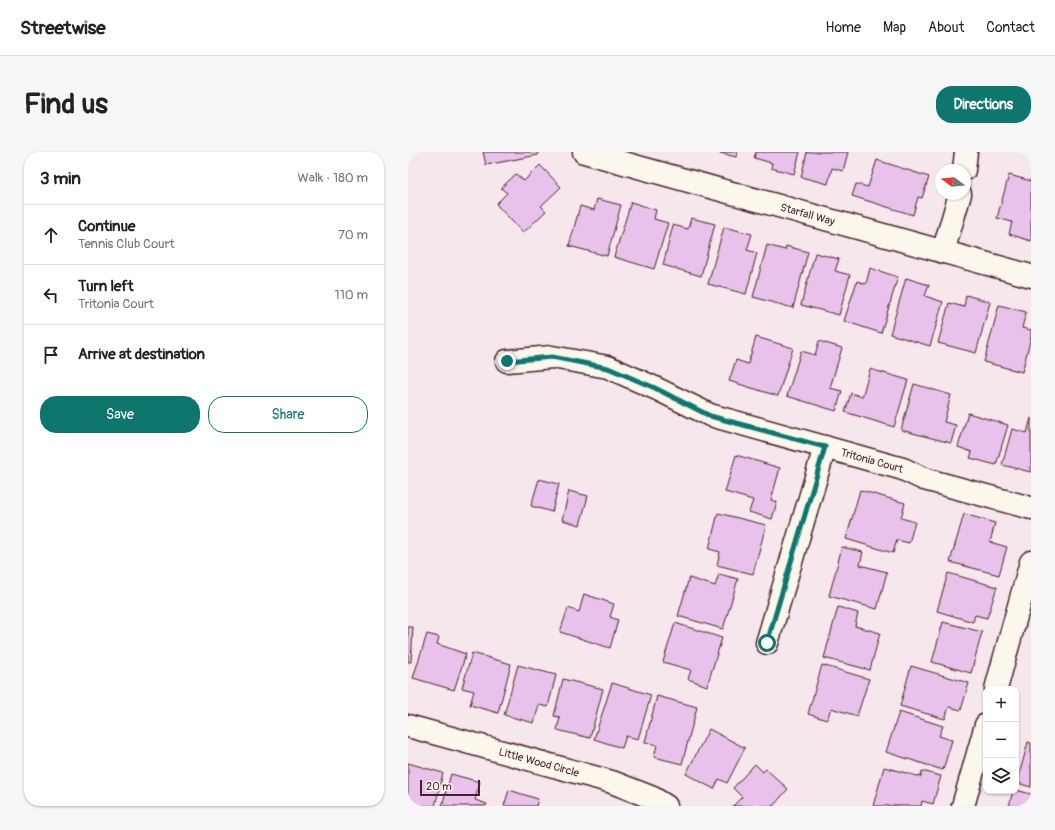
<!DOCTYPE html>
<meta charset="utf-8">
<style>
:root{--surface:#fff;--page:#f6f6f6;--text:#222;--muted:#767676;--line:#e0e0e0;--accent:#0f766e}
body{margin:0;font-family:Pangolin,sans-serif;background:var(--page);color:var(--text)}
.controls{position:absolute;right:12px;bottom:12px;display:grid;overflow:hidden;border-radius:8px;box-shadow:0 1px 3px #0004}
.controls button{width:36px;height:36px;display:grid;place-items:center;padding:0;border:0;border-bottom:1px solid var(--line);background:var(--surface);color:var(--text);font:20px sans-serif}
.compass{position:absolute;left:527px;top:12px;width:36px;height:36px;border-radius:50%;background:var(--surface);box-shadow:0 1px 3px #0004;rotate:286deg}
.scale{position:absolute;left:12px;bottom:10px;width:60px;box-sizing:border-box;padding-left:4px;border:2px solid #4a1f2b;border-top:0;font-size:11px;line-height:14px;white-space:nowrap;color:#4a1f2b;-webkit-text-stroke:3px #fbf7ec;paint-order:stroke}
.stop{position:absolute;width:12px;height:12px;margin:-9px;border:3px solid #0f766e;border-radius:50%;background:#fff}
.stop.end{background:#0f766e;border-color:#fff;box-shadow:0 1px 4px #0008}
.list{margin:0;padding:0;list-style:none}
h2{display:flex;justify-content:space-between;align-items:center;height:52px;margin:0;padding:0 16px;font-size:17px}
h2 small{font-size:13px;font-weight:400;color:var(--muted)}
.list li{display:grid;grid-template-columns:26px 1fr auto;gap:12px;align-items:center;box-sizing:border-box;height:60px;padding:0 16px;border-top:1px solid var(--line)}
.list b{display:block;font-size:15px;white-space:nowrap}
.list p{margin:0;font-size:13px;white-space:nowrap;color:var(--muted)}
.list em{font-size:13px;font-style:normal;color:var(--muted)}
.actions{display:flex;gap:8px;padding:12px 16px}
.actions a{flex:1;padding:9px 0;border:1px solid var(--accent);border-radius:16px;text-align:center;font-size:14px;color:var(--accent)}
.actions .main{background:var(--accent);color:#fff}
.icon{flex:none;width:22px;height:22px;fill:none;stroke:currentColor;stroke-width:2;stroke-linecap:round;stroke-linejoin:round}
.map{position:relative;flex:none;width:623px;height:654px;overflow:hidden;border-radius:16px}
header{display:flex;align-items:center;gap:24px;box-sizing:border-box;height:56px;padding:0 20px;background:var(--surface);border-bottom:1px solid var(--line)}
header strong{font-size:19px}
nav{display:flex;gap:22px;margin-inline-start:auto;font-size:14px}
.intro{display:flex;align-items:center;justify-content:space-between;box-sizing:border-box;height:96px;padding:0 24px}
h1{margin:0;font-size:28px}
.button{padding:10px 18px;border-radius:16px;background:var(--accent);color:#fff;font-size:14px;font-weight:700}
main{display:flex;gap:24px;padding:0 24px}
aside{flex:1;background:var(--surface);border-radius:16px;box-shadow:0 1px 3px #0004}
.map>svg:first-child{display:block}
.building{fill:#e8c2eb;stroke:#4a1f2b}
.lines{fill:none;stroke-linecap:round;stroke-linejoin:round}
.minor-casing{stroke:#4a1f2b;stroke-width:25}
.minor{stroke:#fbf7ec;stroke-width:22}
.route{stroke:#0f766e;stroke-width:5}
.labels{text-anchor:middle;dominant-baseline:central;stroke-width:3;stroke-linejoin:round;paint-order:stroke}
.street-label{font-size:11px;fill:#4a1f2b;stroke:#fbf7ec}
</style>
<header>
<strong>Streetwise</strong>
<nav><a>Home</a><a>Map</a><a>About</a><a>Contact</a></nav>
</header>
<div class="intro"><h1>Find us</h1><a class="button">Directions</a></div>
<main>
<aside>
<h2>3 min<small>Walk · 180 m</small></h2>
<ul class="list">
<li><svg class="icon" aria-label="ahead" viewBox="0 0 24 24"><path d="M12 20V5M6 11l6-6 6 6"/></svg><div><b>Continue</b><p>Tennis Club Court</p></div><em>70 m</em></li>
<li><svg class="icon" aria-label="left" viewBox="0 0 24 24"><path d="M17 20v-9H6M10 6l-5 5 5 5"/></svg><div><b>Turn left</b><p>Tritonia Court</p></div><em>110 m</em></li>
<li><svg class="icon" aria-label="arrive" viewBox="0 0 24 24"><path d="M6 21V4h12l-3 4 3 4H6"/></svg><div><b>Arrive at destination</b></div></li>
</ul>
<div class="actions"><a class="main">Save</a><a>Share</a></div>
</aside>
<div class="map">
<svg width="623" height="654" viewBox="0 0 623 654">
<rect width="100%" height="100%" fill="#f5e7ec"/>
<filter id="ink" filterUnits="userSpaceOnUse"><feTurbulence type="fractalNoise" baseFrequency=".025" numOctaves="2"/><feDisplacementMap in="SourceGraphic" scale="8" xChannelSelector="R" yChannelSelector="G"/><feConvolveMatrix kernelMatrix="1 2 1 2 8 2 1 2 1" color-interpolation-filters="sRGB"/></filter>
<g filter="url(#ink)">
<!-- building -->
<g class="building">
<path d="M 75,0 L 130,0 L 130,3 L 78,13 Z"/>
<path d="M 308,0 L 330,0 L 328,5 Z"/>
<path d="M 348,0 L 392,0 L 386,22 L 363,16 L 364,11 L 346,6 Z"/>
<path d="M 399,0 L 440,0 L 435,19 L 424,16 L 420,32 L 393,25 Z"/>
<path d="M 469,8 L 521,25 L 514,46 L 510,45 L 505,63 L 444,44 L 448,32 L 460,35 Z"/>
<path d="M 132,13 L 153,35 L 133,54 L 138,59 L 115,81 L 88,52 L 99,41 L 93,36 L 108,22 L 116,29 Z"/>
<path d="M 601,23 L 623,29 L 623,89 L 601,82 L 604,70 L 589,66 Z"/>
<path d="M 189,47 L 213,53 L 199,104 L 161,94 L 172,54 L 186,58 Z"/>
<path d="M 223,50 L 248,58 L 246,67 L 260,71 L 246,117 L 206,105 Z"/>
<path d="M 283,66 L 307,72 L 293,124 L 255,113 L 265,73 L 280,77 Z"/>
<path d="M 316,75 L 344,82 L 339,98 L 349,101 L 338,142 L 300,132 Z"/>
<path d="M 359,93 L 377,98 L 378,94 L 400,100 L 385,156 L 345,145 Z"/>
<path d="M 407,101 L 431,107 L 427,119 L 442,123 L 431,163 L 393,153 Z"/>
<path d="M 462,116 L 490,125 L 473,181 L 436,169 L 449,129 L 458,132 Z"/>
<path d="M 498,126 L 521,133 L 517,144 L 535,150 L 522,194 L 482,182 Z"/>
<path d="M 558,143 L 582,150 L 568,201 L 530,191 L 541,151 L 556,155 Z"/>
<path d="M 591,153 L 618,160 L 614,176 L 623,178 L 623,185 L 614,220 L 576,210 Z"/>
<path d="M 348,185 L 385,196 L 370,244 L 321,229 L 328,208 L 340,212 Z"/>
<path d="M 411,189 L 434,196 L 422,236 L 434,239 L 428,259 L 379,244 L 393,199 L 407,203 Z"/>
<path d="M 462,217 L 500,228 L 486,275 L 437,260 L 443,241 L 454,245 Z"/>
<path d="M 506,232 L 543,243 L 536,270 L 548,273 L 543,291 L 493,278 Z"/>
<path d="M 560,261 L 600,273 L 588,313 L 562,306 L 564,300 L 550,295 Z"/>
<path d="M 623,266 L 623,320 L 594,313 L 604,277 L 619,281 Z"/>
<path d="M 328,303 L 372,316 L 363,348 L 369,350 L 364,367 L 341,360 L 345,348 L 317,340 Z"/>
<path d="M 131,327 L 151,332 L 144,360 L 123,354 Z"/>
<path d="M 452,338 L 497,351 L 493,366 L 507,370 L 501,391 L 489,388 L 485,401 L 438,387 Z"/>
<path d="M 161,339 L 180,344 L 172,373 L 154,368 Z"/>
<path d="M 310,361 L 358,373 L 345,422 L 309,413 L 312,400 L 301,397 Z"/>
<path d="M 556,362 L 587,371 L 582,390 L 599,395 L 591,423 L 542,410 Z"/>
<path d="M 434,395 L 455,400 L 452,413 L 479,420 L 469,457 L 421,444 Z"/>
<path d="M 540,421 L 589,435 L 579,466 L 567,463 L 565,470 L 529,459 Z"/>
<path d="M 311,422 L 330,427 L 315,477 L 270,464 L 281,426 L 307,434 Z"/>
<path d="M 176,442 L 206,452 L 202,465 L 210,468 L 202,496 L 152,480 L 160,456 L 171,460 Z"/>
<path d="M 430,455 L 450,461 L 447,474 L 472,481 L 462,518 L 416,506 Z"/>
<path d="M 535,470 L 574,480 L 563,521 L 524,510 Z"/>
<path d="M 267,471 L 314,486 L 299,534 L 280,527 L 283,518 L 255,510 Z"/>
<path d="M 0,475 L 5,475 L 3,510 L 0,510 Z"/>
<path d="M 19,482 L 31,485 L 29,492 L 58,502 L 46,538 L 5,526 Z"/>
<path d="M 64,501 L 103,512 L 90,561 L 62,553 L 66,539 L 54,536 Z"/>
<path d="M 110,513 L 148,523 L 140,555 L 131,553 L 126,571 L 96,563 Z"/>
<path d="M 414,513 L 461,527 L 449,564 L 423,556 L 419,568 L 400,562 Z"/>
<path d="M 503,514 L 561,531 L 553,558 L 541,555 L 537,567 L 492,554 Z"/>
<path d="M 155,527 L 195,537 L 182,586 L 149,578 L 152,565 L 146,564 Z"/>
<path d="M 204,531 L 243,543 L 230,587 L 218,584 L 214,596 L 186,587 Z"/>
<path d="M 249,544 L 289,555 L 274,612 L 246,605 L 249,593 L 237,590 Z"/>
<path d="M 491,560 L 535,574 L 531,584 L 544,588 L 535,618 L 478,600 Z"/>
<path d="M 301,577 L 337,596 L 319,631 L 311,627 L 306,637 L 278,622 Z"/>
<path d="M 620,590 L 623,591 L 623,635 L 609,631 Z"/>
<path d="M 0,611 L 35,621 L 27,654 L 0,653 Z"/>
<path d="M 347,612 L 355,620 L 358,617 L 380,637 L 365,654 L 325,654 L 334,645 L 325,636 Z"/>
<path d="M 476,615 L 513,625 L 514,619 L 533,624 L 525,652 L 514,649 L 513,654 L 465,654 Z"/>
<path d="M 43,622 L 72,630 L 67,648 L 79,652 L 78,654 L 34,654 Z"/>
<path d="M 101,638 L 130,647 L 128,654 L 96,654 Z"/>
<path d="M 608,638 L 623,642 L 623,654 L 601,654 L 605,639 L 608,639 Z"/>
</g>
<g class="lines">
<!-- minor casing -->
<g class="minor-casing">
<g id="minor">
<path id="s1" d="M 176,0 L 623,124"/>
<path d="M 556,18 L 558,0"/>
<path d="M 535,100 L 552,42"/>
<path id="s2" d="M 99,209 L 144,205 L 200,215 L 247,236 L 302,263 L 495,317 L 516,327 L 623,356"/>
<path d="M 359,491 L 417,295"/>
<path d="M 588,537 L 623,410"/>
<path id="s3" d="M 0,574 L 204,630 L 245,646 L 258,654"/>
<path d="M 555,654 L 578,573"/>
</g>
</g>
<!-- minor -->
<use href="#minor" class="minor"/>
</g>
</g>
<g class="lines" filter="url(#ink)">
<!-- route -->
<path class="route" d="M 99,209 L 144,205 L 200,216 L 247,236 L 302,264 L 417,295 L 359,491"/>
</g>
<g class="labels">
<!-- street labels -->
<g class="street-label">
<text stroke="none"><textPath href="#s1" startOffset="232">Starfall Way</textPath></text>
<text stroke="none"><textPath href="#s2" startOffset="383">Tritonia Court</textPath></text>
<text stroke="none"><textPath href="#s3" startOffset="136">Little Wood Circle</textPath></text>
</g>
</g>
</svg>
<div class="controls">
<button>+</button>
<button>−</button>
<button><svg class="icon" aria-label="layers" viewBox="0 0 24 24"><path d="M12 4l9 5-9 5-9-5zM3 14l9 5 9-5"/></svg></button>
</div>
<svg class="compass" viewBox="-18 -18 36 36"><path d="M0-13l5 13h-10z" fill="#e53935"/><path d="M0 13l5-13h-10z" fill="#767676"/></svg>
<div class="scale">20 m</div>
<div class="stop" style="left:359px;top:491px"></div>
<div class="stop end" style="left:99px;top:209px"></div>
</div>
</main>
